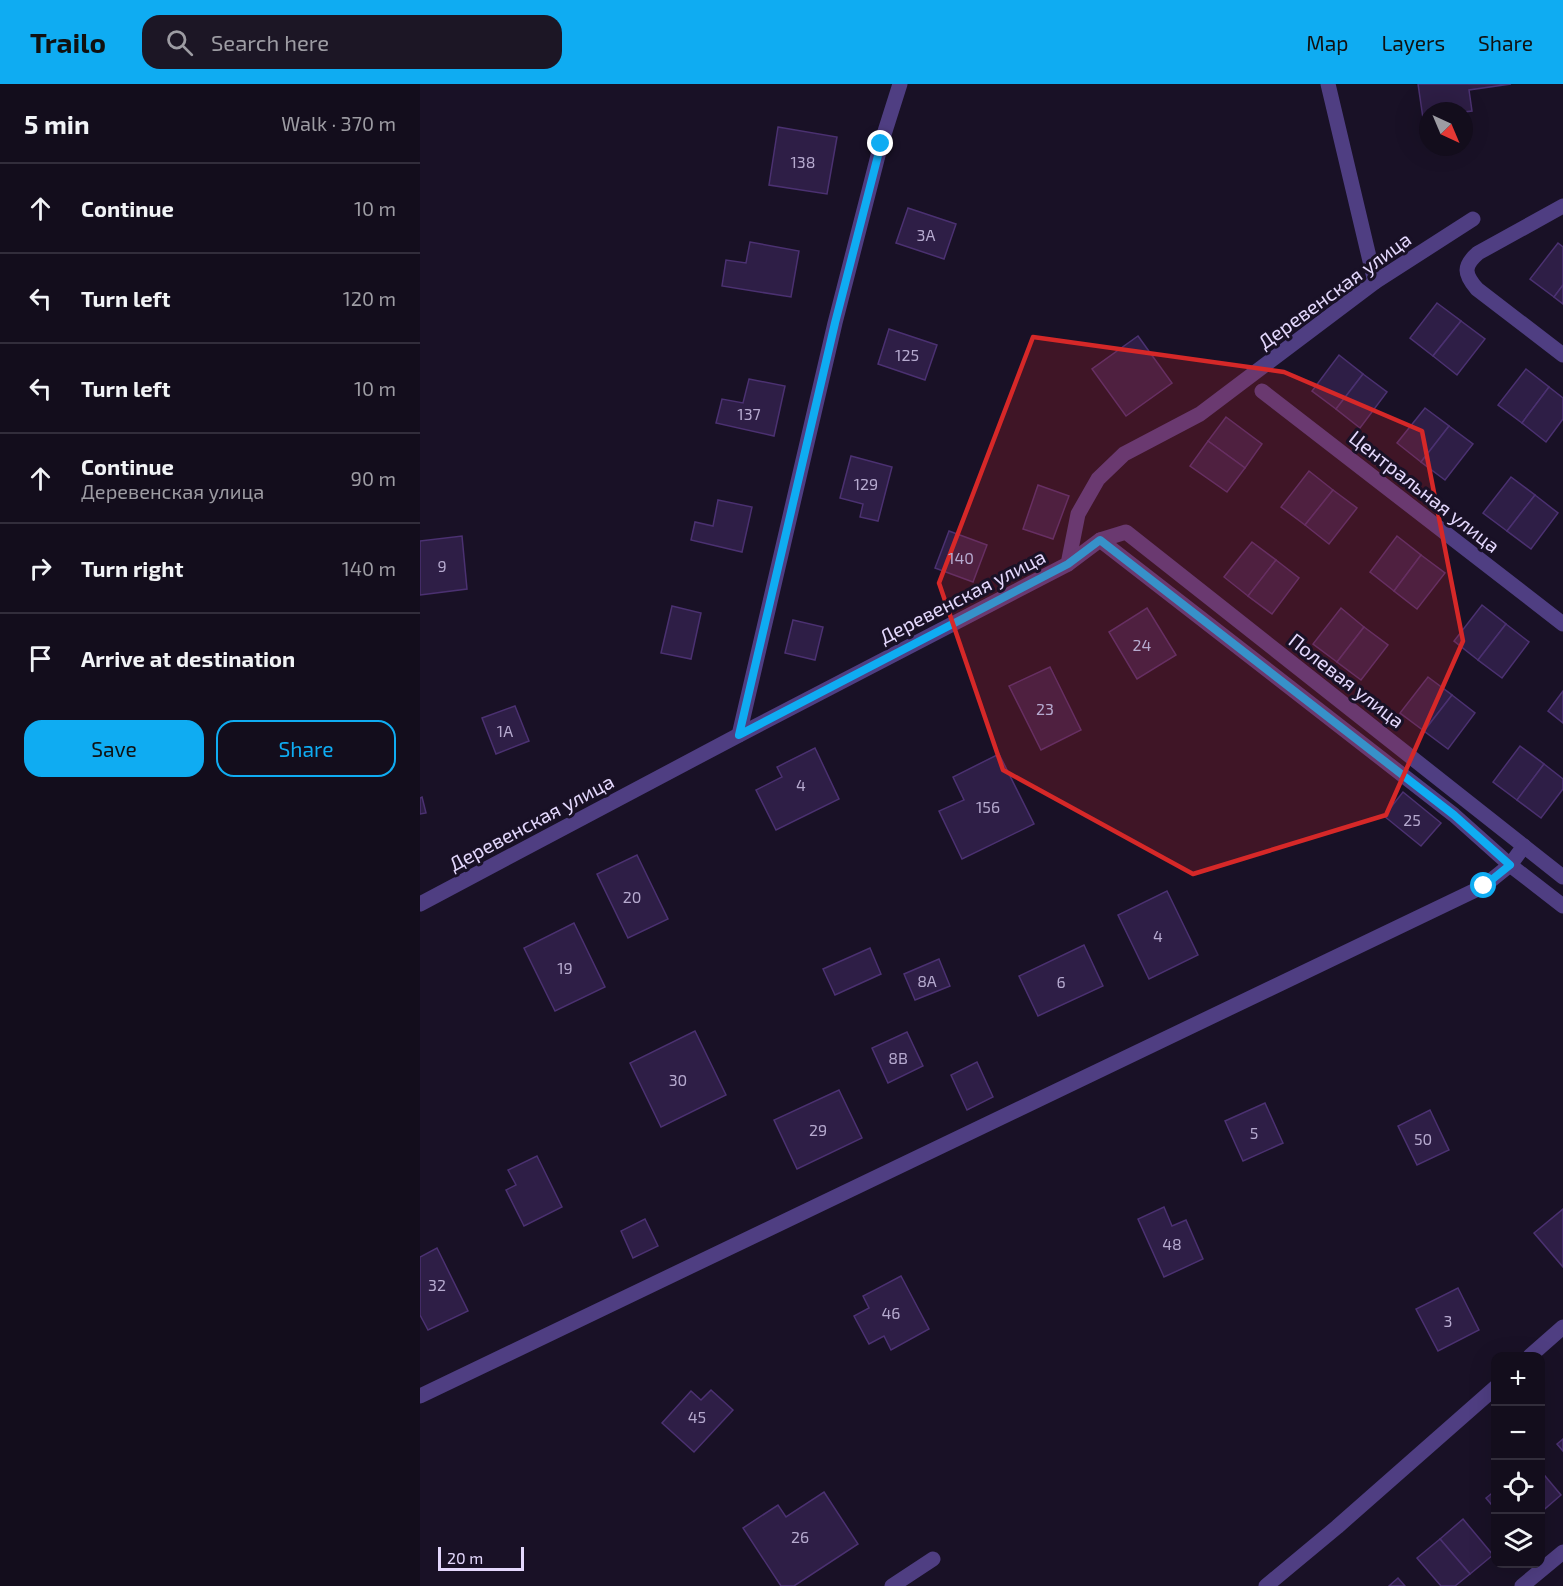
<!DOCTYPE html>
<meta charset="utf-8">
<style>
:root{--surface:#130d1c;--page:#1c1625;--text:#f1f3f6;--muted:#9d9ca3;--line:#322d3b;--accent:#0facf2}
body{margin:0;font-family:"Exo 2",sans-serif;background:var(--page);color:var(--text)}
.controls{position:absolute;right:18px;bottom:18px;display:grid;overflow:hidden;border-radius:12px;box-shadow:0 6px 24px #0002}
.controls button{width:54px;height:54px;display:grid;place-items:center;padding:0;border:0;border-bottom:2px solid var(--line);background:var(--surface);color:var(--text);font:30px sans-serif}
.compass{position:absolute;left:999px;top:18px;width:54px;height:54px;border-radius:50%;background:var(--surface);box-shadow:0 6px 24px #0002;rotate:136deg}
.scale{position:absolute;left:18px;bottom:15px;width:86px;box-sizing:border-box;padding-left:6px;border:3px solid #e4d8fd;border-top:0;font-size:16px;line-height:21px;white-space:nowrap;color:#e4d8fd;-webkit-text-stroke:4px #191126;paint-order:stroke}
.stop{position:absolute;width:18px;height:18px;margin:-14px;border:4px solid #0facf2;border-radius:50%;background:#fff}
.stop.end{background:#0facf2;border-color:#fff;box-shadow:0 2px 6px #0008}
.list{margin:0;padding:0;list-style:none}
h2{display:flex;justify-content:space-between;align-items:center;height:78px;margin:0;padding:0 24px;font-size:26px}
h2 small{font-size:20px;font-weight:400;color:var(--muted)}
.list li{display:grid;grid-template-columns:39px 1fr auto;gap:18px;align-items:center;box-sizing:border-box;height:90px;padding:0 24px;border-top:2px solid var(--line)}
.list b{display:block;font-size:22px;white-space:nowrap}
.list p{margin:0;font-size:20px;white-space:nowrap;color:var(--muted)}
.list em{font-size:20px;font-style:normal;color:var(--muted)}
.actions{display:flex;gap:12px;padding:18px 24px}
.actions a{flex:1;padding:14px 0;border:2px solid var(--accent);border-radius:18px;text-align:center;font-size:21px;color:var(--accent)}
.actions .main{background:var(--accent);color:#111}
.icon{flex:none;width:33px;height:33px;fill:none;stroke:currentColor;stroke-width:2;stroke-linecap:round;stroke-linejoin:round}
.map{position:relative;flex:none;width:1143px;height:1502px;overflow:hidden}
header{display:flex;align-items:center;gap:36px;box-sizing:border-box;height:84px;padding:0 30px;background:var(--accent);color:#111}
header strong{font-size:28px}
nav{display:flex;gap:33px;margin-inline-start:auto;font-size:21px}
.search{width:420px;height:54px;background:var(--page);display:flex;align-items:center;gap:15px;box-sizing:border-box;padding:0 21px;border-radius:18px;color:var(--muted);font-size:22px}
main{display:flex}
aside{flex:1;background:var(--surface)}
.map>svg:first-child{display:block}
.building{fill:#2e1e46;stroke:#4b3171;stroke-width:1.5}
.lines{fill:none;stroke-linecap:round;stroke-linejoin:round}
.service{stroke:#4f3e82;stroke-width:15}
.minor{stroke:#4f3e82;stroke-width:15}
.route{stroke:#0facf2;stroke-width:8}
.marked{fill:#d62828;fill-opacity:0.2;stroke:#d62828;stroke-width:4.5;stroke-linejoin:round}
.labels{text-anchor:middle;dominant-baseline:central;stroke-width:6;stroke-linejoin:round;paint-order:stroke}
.number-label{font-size:16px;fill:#b6aacf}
.street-label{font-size:20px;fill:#e4d8fd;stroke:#191126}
</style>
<header>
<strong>Trailo</strong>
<div class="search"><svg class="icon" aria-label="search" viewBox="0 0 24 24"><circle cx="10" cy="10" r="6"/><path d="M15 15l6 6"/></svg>Search here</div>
<nav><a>Map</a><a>Layers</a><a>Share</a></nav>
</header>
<main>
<aside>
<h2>5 min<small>Walk · 370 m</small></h2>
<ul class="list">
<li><svg class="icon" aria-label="ahead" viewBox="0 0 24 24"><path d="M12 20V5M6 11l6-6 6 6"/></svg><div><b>Continue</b></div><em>10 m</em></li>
<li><svg class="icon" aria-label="left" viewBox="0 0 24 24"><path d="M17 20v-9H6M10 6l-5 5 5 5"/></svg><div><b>Turn left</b></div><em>120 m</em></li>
<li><svg class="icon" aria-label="left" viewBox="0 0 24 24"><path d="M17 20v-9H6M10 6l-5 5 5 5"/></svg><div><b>Turn left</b></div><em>10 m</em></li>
<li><svg class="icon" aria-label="ahead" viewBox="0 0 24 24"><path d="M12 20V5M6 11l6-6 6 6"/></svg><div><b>Continue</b><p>Деревенская улица</p></div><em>90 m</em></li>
<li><svg class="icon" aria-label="right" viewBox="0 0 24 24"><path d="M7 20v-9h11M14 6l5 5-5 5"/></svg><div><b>Turn right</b></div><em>140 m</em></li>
<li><svg class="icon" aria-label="arrive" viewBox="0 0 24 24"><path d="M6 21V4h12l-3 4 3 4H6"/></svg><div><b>Arrive at destination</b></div></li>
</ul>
<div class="actions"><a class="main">Save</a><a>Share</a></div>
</aside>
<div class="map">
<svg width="1143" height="1502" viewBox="0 0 1143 1502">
<rect width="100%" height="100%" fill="#191126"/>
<!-- building -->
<g class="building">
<path d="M 998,0 L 1091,0 L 1049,6 L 1052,27 L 1044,28 L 1008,27 L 1008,33 L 1003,34 Z"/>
<path d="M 358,43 L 417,53 L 407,110 L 349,101 Z"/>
<path d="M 488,124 L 536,140 L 524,175 L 476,159 Z"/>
<path d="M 330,158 L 379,167 L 371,213 L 302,202 L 306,176 L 326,179 Z"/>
<path d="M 1138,159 L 1143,163 L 1143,201 L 1134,213 L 1110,195 Z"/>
<path d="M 1143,201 L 1143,220 L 1134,213 Z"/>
<path d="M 1017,219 L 1041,237 L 1013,272 L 990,254 Z"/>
<path d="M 1041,237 L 1065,255 L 1037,291 L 1013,272 Z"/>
<path d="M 469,245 L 517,261 L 505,296 L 458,280 Z"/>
<path d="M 718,252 L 752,299 L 706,332 L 672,285 Z"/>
<path d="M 919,271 L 943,290 L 916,325 L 892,307 Z"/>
<path d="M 1106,285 L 1129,303 L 1102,339 L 1078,321 Z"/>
<path d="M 943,290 L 967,308 L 940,344 L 916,325 Z"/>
<path d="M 329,295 L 365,302 L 354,352 L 296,339 L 302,315 L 323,319 Z"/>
<path d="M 1129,303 L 1143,314 L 1143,335 L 1126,358 L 1102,339 Z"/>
<path d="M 1005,324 L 1029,342 L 1001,378 L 977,359 Z"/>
<path d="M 806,333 L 842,360 L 825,384 L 788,357 Z"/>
<path d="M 1029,342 L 1053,360 L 1025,396 L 1001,378 Z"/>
<path d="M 788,357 L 825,384 L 807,408 L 770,382 Z"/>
<path d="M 431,372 L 472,383 L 458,437 L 440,433 L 443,420 L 420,414 Z"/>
<path d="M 889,387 L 913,406 L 885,441 L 861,423 Z"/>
<path d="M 1091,393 L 1115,411 L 1087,447 L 1063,429 Z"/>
<path d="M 618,401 L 649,412 L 633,455 L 603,445 Z"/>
<path d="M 913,406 L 937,424 L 909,460 L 885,441 Z"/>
<path d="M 1115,411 L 1138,429 L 1111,465 L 1087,447 Z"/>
<path d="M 298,416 L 332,423 L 322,468 L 271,456 L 275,438 L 293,442 Z"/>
<path d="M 529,447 L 567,461 L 553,498 L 515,484 Z"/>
<path d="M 42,452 L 47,505 L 0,511 L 0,457 Z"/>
<path d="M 977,452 L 1001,471 L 974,507 L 950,488 Z"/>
<path d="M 832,458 L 856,476 L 828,512 L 804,493 Z"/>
<path d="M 1001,471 L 1025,489 L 997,525 L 974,507 Z"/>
<path d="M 856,476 L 879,494 L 852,530 L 828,512 Z"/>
<path d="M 1062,521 L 1086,540 L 1058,576 L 1034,557 Z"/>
<path d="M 252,522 L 281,529 L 271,575 L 241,569 Z"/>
<path d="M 727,524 L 756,571 L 717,595 L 689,548 Z"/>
<path d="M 921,524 L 944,543 L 917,578 L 893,560 Z"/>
<path d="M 373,536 L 403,543 L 395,576 L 365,569 Z"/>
<path d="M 1086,540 L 1109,558 L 1082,594 L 1058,576 Z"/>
<path d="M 944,543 L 968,561 L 941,596 L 917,578 Z"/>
<path d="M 630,583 L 661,646 L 621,666 L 589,602 Z"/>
<path d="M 1008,593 L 1032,611 L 1004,647 L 980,629 Z"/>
<path d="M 1143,607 L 1143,639 L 1128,627 Z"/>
<path d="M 1032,611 L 1055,629 L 1028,665 L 1004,647 Z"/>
<path d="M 95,622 L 109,657 L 76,670 L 62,634 Z"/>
<path d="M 1100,662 L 1124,680 L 1097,716 L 1073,698 Z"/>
<path d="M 395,664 L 419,715 L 356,746 L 336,706 L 362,693 L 357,683 Z"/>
<path d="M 579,670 L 614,740 L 542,775 L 519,727 L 544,716 L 533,693 Z"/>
<path d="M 1124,680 L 1143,695 L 1143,705 L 1121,734 L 1097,716 Z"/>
<path d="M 983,708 L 1021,739 L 1001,762 L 964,732 Z"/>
<path d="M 2,713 L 6,729 L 0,730 L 0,714 Z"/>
<path d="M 217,771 L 248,835 L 208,854 L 177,790 Z"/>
<path d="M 747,807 L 778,871 L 729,895 L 698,831 Z"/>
<path d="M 154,839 L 185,903 L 135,927 L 104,864 Z"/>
<path d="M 664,861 L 683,902 L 618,932 L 599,892 Z"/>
<path d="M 450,864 L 461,890 L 415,911 L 403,885 Z"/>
<path d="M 519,875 L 530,902 L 495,916 L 484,890 Z"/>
<path d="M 275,947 L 306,1011 L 241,1043 L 210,979 Z"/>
<path d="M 487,948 L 503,982 L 468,999 L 452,964 Z"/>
<path d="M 557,978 L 573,1013 L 547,1026 L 531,991 Z"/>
<path d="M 419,1006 L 442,1054 L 377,1085 L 354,1036 Z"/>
<path d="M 845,1019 L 863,1059 L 823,1077 L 805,1037 Z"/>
<path d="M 1010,1026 L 1029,1066 L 997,1081 L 978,1042 Z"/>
<path d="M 117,1072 L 142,1123 L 104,1142 L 86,1106 L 96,1101 L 88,1086 Z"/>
<path d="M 744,1123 L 752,1142 L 766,1136 L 783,1175 L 744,1193 L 718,1135 Z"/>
<path d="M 1143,1125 L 1143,1183 L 1114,1149 Z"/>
<path d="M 225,1135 L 238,1162 L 213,1174 L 201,1147 Z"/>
<path d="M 17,1164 L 48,1227 L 8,1246 L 0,1231 L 0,1173 Z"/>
<path d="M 481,1192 L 509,1245 L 471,1266 L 464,1252 L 449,1260 L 434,1232 L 449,1224 L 443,1212 Z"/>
<path d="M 1038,1204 L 1059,1246 L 1018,1267 L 996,1225 Z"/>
<path d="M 291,1306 L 313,1326 L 274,1368 L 242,1339 L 271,1307 L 281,1316 Z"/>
<path d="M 1143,1355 L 1143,1367 L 1137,1360 Z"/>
<path d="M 1120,1386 L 1141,1411 L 1120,1429 Z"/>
<path d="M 1076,1406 L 1076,1426 L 1066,1414 Z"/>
<path d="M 404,1408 L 438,1460 L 374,1502 L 361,1502 L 323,1444 L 358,1421 L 366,1433 Z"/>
<path d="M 1043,1435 L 1073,1471 L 1050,1490 L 1020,1455 Z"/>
<path d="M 1020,1455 L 1050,1490 L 1035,1502 L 1021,1502 L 997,1474 Z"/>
<path d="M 978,1494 L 985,1502 L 969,1502 Z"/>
</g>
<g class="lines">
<!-- service -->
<g class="service">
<path d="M 908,0 L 955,198"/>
<path d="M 680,456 L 1034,731 L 1090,781 L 1143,822"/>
<path d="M 648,480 L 658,430 L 678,395 L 704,370 L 780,330 L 955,198 L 1053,135"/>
</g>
<!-- minor -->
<g class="minor">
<path d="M 1143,122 L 1058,169 C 1043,182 1044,190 1057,205 L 1143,271"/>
<path d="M 842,307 L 1143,540"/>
<path d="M 319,651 L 415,239 L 461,60 L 480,0"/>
<path d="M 0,820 L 319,651 L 648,480 L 680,456 L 706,448 L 1143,793"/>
<path d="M 1110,1272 L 1143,1243"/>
<path d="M 0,1312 L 1064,802 L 1090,781 L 1104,762"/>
<path d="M 472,1502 L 513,1475"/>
<path d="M 846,1502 L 917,1443 L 1076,1303"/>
<path d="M 1102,1502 L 1143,1468"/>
</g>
</g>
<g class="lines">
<!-- route -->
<path class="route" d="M 461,60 L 415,239 L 319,651 L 648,480 L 680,456 L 1034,731 L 1090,781 L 1064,802"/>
</g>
<!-- marked area -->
<path class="marked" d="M 613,253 L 864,288 L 1002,347 L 1043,557 L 966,731 L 773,790 L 583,686 L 519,499 Z"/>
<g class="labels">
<!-- number labels -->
<g class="number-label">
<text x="383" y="77">138</text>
<text x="506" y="150">3А</text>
<text x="487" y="270">125</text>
<text x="329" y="329">137</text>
<text x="446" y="399">129</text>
<text x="541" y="473">140</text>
<text x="22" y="481">9</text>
<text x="722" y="560">24</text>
<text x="625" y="624">23</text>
<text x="85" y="646">1А</text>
<text x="381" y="700">4</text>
<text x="568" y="722">156</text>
<text x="992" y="735">25</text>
<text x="212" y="812">20</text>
<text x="738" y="851">4</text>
<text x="145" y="883">19</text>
<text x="507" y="896">8А</text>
<text x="641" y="897">6</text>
<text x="478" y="973">8В</text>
<text x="258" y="995">30</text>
<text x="398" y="1045">29</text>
<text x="834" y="1048">5</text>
<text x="1003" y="1054">50</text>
<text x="752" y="1159">48</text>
<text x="17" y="1200">32</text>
<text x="471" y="1228">46</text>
<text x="1028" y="1236">3</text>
<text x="277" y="1332">45</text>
<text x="380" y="1452">26</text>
</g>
<!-- street labels -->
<g class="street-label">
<text transform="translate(914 206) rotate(-36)">Деревенская улица</text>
<text transform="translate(1005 407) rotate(38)">Центральная улица</text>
<text transform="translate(542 512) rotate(-27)">Деревенская улица</text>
<text transform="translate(927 596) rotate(38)">Полевая улица</text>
<text transform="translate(111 738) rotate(-28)">Деревенская улица</text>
</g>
</g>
</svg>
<div class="controls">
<button>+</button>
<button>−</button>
<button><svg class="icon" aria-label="locate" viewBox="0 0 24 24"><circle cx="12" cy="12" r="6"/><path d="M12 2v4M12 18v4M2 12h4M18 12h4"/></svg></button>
<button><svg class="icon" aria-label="layers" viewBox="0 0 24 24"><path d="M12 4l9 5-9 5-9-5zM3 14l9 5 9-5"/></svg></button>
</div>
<svg class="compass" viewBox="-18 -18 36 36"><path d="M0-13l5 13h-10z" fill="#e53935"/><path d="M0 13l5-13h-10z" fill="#9d9ca3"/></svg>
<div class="scale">20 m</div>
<div class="stop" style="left:1064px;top:802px"></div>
<div class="stop end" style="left:461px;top:60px"></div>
</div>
</main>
